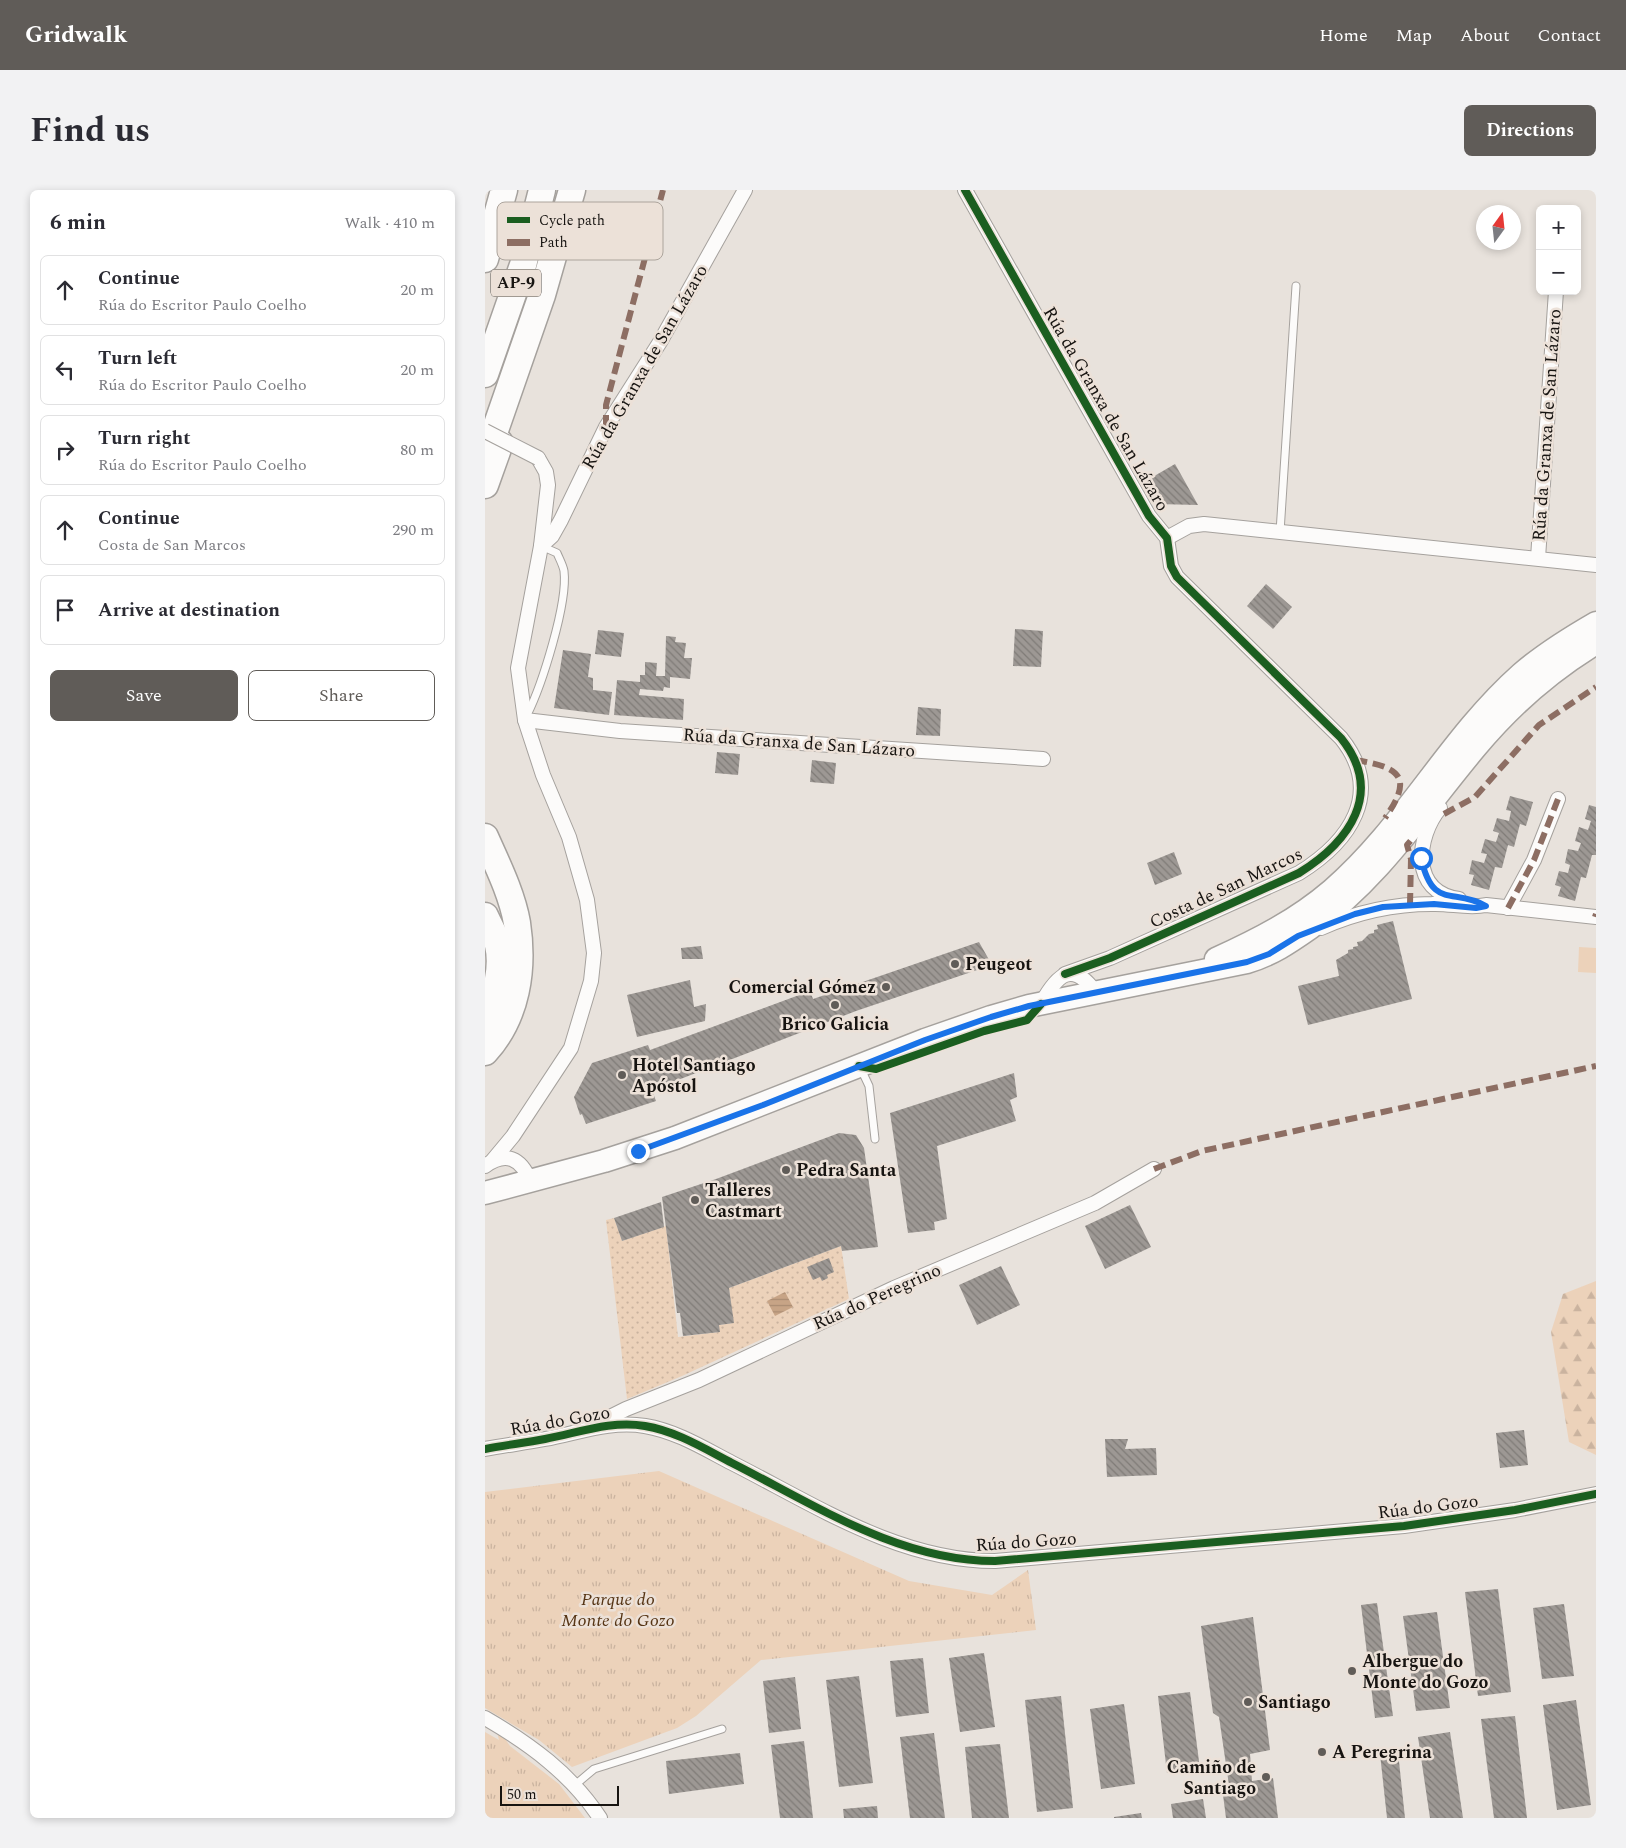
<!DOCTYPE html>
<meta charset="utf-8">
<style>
:root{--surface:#fff;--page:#f2f2f3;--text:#2b2b33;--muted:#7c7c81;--line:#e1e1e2;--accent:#605c58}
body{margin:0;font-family:Spectral,serif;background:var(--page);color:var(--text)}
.controls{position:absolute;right:15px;top:15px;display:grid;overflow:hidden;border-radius:8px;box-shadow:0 2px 8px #0003}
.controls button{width:45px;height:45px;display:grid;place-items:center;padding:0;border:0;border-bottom:1px solid var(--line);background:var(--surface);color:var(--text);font:25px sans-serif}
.compass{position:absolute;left:991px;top:15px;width:45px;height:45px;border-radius:50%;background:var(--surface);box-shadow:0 2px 8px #0003;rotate:15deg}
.scale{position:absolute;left:15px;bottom:12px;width:119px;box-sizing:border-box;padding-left:5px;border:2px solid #171411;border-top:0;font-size:14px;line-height:18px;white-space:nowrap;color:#171411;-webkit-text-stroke:4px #ece1d8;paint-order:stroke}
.stop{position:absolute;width:15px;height:15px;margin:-11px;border:4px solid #1a73e8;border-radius:50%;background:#fff}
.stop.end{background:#1a73e8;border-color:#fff;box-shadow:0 1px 5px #0008}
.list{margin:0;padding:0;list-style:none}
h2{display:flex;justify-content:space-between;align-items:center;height:65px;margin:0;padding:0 20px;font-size:21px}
h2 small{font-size:16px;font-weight:400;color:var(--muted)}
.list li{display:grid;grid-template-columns:32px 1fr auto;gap:15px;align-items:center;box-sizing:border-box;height:70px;margin:0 10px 10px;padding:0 10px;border:1px solid var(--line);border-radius:8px}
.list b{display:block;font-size:19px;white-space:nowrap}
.list p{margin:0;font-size:16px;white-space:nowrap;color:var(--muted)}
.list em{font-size:16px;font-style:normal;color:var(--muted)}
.actions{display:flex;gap:10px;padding:15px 20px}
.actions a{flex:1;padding:11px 0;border:1px solid var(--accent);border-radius:8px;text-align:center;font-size:18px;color:var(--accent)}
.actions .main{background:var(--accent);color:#fff}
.icon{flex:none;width:28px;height:28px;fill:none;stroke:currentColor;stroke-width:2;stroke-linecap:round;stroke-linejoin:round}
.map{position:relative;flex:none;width:1111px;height:1628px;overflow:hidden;border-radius:8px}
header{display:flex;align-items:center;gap:30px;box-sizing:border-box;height:70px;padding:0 25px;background:var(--accent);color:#fff}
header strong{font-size:24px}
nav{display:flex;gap:28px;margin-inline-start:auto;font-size:18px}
.intro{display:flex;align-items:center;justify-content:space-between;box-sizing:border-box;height:120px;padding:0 30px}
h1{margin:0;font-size:35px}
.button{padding:12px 22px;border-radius:8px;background:var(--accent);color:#fff;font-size:18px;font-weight:700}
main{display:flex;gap:30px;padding:0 30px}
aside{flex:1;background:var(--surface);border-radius:8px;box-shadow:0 2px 8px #0003}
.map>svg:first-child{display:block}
.grass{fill:url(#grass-tufts)}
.forest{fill:url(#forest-firs)}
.garden{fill:url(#garden-dots)}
.pitch{fill:#ecd2ba}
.water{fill:url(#water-rules)}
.building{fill:url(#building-back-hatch)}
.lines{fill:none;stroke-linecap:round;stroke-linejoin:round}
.lane-casing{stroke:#a5a19d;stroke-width:9}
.street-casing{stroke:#a5a19d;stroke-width:16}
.primary-casing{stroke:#a5a19d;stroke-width:25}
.highway-casing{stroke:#a5a19d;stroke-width:29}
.lane{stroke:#fcfbfa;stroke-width:7}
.street{stroke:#fcfbfa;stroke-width:14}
.primary{stroke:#fcfbfa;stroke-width:22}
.highway{stroke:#fcfbfa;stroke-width:26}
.street-bridge-casing{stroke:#a5a19d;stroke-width:16;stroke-linecap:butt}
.street-bridge{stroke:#fcfbfa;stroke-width:14}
.quiet{stroke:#8d6e63;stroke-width:6;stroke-dasharray:12 6;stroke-linecap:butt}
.cycleway-casing{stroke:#ece1d8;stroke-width:11}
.cycleway{stroke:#1b5e20;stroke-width:8}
.route{stroke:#1a73e8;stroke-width:6}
.poi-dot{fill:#605c58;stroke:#ece1d8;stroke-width:2}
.labels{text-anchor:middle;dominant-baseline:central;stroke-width:5;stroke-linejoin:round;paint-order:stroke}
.shield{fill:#ece1d8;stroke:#57524d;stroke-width:1}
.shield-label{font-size:16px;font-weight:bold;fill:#171411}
.street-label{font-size:18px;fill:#171411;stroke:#ece1d8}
.poi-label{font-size:18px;font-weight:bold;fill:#171411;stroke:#ece1d8;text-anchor:start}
.park-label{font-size:18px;font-style:italic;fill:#563515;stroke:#ece1d8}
.key{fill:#ece1d8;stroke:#aca49c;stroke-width:1}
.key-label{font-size:14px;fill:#171411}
</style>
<header>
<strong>Gridwalk</strong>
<nav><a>Home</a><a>Map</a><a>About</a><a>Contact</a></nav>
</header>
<div class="intro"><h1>Find us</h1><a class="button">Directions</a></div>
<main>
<aside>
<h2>6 min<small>Walk · 410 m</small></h2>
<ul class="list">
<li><svg class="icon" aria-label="ahead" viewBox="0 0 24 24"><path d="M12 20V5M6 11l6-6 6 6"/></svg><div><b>Continue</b><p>Rúa do Escritor Paulo Coelho</p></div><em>20 m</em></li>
<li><svg class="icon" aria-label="left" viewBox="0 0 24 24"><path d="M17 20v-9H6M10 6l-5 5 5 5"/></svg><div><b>Turn left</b><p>Rúa do Escritor Paulo Coelho</p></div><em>20 m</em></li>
<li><svg class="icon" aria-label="right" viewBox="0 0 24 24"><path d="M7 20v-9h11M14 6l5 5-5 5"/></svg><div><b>Turn right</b><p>Rúa do Escritor Paulo Coelho</p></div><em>80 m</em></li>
<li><svg class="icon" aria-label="ahead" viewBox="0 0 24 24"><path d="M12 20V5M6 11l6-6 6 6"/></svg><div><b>Continue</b><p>Costa de San Marcos</p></div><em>290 m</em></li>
<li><svg class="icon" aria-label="arrive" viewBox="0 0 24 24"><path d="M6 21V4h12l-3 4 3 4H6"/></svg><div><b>Arrive at destination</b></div></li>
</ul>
<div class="actions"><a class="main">Save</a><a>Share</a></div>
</aside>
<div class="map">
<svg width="1111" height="1628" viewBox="0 0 1111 1628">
<defs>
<pattern id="grass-tufts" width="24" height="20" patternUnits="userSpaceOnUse" patternTransform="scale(1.25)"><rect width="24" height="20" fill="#ecd2ba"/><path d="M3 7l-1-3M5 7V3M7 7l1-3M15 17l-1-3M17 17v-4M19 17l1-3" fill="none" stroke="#cab39f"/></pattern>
<pattern id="forest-firs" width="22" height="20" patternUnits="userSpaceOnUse" patternTransform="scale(1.25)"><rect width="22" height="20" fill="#ecd2ba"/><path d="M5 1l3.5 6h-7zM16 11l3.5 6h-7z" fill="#cab39f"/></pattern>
<pattern id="garden-dots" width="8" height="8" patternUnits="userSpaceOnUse" patternTransform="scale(1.25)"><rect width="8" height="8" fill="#ecd2ba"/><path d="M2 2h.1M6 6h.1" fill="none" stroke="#cab39f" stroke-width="1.8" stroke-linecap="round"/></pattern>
<pattern id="water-rules" width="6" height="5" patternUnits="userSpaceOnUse" patternTransform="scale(1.25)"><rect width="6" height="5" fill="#c7a486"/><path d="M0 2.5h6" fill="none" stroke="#aa8c73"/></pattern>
<pattern id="building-back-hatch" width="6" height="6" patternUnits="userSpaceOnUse" patternTransform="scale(1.25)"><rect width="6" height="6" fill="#9d9894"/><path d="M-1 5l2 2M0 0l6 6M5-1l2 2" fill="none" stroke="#7f7b77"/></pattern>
</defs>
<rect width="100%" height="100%" fill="#e8e2dc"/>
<!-- grass -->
<g class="grass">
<path d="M 174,1281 L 424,1391 L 507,1405 L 543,1380 L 551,1440 L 276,1470 L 211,1526 L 192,1538 L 87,1577 L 54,1550 L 0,1518 L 0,1302 Z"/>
<path d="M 10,1534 L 25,1556 L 74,1594 L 100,1628 L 0,1628 L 0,1542 L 14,1550 Z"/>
</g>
<!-- forest -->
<path class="forest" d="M 1111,1091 L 1111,1265 L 1084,1252 L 1066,1142 L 1078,1104 Z"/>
<!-- garden -->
<path class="garden" d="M 129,1028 L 137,1051 L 181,1036 L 193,1147 L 234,1142 L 234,1135 L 248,1133 L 244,1098 L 356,1056 L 364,1109 L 197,1186 L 142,1209 L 121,1030 Z"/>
<!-- pitch -->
<path class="pitch" d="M 1094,757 L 1111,758 L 1111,783 L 1093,782 Z"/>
<!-- water -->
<path class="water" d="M 300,1102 L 308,1117 L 290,1126 L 282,1111 Z"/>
<!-- building -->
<g class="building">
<path d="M 690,274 L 713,315 L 671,314 L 659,292 Z"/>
<path d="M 781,394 L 807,417 L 788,439 L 762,416 Z"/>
<path d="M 530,439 L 558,441 L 556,477 L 528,476 Z"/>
<path d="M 113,440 L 139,443 L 136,467 L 110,464 Z"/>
<path d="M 181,446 L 191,447 L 190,452 L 201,453 L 199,468 L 207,468 L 205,489 L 185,487 L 185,498 L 179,497 L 178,501 L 155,499 L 154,505 L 199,509 L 198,530 L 129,525 L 132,490 L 155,492 L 155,485 L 160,485 L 160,472 L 172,473 L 171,486 L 180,486 Z"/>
<path d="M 78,460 L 106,464 L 103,487 L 108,488 L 108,500 L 127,502 L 124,525 L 69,518 Z"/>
<path d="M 433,517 L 456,519 L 455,546 L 431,545 Z"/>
<path d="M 232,562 L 255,564 L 253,585 L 230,583 Z"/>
<path d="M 327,570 L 351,573 L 349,594 L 325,592 Z"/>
<path d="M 1025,606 L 1048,612 L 1041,636 L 1035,634 L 1029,657 L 1023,655 L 1017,678 L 1010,677 L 1004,700 L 986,695 L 989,685 L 984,684 L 987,670 L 999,673 L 1002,664 L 996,663 L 1000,649 L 1011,652 L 1014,643 L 1008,641 L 1012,628 L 1024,631 L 1026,621 L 1021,620 Z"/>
<path d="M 1104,615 L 1111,617 L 1111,665 L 1107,665 L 1101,688 L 1096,687 L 1090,711 L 1073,706 L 1076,697 L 1070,695 L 1074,681 L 1083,683 L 1085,675 L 1080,673 L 1083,659 L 1093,661 L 1096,653 L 1090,651 L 1094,637 L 1103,640 L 1106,631 L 1100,629 Z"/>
<path d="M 689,662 L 697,684 L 670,695 L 662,673 Z"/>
<path d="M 908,731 L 927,809 L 823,835 L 813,796 L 854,786 L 851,770 L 863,763 L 863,760 L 868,759 L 868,757 L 873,756 L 872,752 L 877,751 L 884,744 L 889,743 L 889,740 L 893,739 L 892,735 Z"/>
<path d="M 494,752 L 507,775 L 371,821 L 167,900 L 171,911 L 101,934 L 97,924 L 95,925 L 89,907 L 107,873 L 163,855 L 165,860 L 325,801 L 328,809 Z"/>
<path d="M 216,756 L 218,769 L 197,769 L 196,758 Z"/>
<path d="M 205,790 L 209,817 L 221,814 L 220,831 L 152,847 L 142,805 Z"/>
<path d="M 529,883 L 532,907 L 525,910 L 531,931 L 452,956 L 462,1029 L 449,1032 L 450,1040 L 423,1043 L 405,923 Z"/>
<path d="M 354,943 L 371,945 L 379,958 L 393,1057 L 357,1061 L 356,1056 L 244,1098 L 249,1133 L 234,1135 L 235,1142 L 198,1146 L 195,1123 L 192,1123 L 177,1007 L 231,989 Z"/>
<path d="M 176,1012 L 179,1037 L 137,1051 L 129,1028 Z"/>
<path d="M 645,1015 L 666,1057 L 620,1079 L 600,1036 Z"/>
<path d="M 344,1068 L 349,1082 L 342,1085 L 343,1088 L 337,1091 L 335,1087 L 328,1090 L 322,1077 Z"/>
<path d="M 516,1076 L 535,1115 L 492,1135 L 474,1095 Z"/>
<path d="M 1039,1240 L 1043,1275 L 1015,1278 L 1011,1243 Z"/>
<path d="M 620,1249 L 643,1249 L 640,1259 L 671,1258 L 672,1285 L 622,1287 Z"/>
<path d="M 1013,1399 L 1026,1502 L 993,1506 L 980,1402 Z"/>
<path d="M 892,1413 L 908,1526 L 890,1528 L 876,1415 Z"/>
<path d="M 1079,1414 L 1089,1486 L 1057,1489 L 1048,1418 Z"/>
<path d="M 952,1422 L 965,1518 L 931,1521 L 918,1426 Z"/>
<path d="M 768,1427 L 785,1560 L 765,1564 L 767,1591 L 788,1588 L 793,1628 L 741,1628 L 737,1597 L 744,1595 L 734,1527 L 728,1523 L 716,1436 Z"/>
<path d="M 499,1463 L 510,1537 L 475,1542 L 464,1468 Z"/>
<path d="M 438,1468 L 444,1523 L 411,1527 L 405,1471 Z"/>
<path d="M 374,1486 L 388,1593 L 354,1597 L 341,1490 Z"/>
<path d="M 310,1487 L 316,1539 L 284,1543 L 278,1491 Z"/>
<path d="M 705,1502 L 715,1579 L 682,1583 L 673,1506 Z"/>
<path d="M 576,1506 L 588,1618 L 552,1622 L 540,1510 Z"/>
<path d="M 1091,1510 L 1106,1615 L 1072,1620 L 1058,1515 Z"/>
<path d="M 639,1514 L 650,1594 L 616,1599 L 605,1519 Z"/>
<path d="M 1030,1526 L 1042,1628 L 1009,1628 L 996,1529 Z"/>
<path d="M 965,1542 L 978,1628 L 945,1628 L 933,1547 Z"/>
<path d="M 449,1543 L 460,1628 L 425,1628 L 415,1547 Z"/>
<path d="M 319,1551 L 328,1628 L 295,1628 L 286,1555 Z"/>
<path d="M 515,1554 L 524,1628 L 487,1628 L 480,1557 Z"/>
<path d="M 913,1562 L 920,1628 L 902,1628 L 895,1564 Z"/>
<path d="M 255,1563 L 259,1594 L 184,1604 L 181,1571 Z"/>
<path d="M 718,1609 L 721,1628 L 688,1628 L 686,1614 Z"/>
<path d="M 392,1616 L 393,1628 L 359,1628 L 358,1619 Z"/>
<path d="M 656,1623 L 657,1628 L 629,1628 L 629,1627 Z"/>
</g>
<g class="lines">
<!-- lane casing -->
<g class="lane-casing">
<g id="lane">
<path d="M 795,342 L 811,96"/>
<path d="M 42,525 C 57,495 83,413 79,381 C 78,375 74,368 72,363 L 56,356"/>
<path d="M 376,879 L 384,896 L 390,949"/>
<path d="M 90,1595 L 109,1579 L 237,1539"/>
</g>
</g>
<!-- street casing -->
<g class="street-casing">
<g id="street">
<path d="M 480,0 L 664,326 L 682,348 L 686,376 L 692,387 L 856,548 C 900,603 864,652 814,683 L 625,768 L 580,784"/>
<path d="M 53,268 L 61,282 L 63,295 L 56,356"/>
<path d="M 682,348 L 704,336 L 719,334 L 1111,375"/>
<path d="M 1053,368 L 1071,101"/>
<path d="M 40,530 L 135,541 L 558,569"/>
<path d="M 955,618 C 931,647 925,702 974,709"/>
<path d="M 1023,718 L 1049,670 L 1073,609"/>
<path d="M 836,738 C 872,722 907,714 947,714 C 965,713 983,719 1001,715 L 1111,727"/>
<path d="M 556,814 C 572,785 587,769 611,803"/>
<path d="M 8,970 L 28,946 L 86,858 L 106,791 L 109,763 L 102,710 L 84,647 L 58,585 L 40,530 L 33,478 L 56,356 L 67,346 L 76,330 L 121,237 L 175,152 L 260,0"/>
<path d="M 0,976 C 21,961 36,968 45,991"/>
<path d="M 117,1236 L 127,1226 L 141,1219 L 214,1190 L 409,1098 L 610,1013 L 669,979"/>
<path d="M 0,1259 C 20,1255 40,1253 60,1249 C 93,1243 126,1230 160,1236 C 191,1241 220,1259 247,1273 C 330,1315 414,1371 510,1371 L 919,1336 L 1030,1320 L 1111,1304"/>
<path d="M 0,1528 C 45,1554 86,1584 115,1628"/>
</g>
</g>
<!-- primary casing -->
<g class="primary-casing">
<g id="primary">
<path d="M 731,769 C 773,750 812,730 847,700 C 920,637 964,548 1036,484 C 1059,464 1085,448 1111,433"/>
<path d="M 0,1003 L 119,971 L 190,948 L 440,850 L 506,827 L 544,816 L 762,772 C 786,765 805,752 825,738 C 894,689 938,620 991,557 C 1026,515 1065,481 1111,453"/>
</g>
</g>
<!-- highway casing -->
<g class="highway-casing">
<g id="highway">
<path d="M 0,69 L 19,0"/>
<path d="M 0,184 L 38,75 L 57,0"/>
<path d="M 0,269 L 57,105 L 87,0"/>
<path d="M 0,295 L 15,253"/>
<path d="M 0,647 C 12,674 27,704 32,733 C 39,779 32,827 0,862"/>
<path d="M 0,726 C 4,735 10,745 13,755 C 19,780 9,807 0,831"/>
</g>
</g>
<!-- lane -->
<use href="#lane" class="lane"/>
<!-- street -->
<use href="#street" class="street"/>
<!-- primary -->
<use href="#primary" class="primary"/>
<!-- highway -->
<use href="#highway" class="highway"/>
<!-- street-bridge casing -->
<g class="street-bridge-casing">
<path id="street-bridge" d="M 0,241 L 53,268"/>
</g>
<!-- street-bridge -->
<use href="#street-bridge" class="street-bridge"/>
<!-- quiet -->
<g class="quiet">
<path d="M 121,237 L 121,215 L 178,0"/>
<path d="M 870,570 C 915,577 929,587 900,628"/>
<path d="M 959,624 L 990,607 L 1054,535 L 1111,497"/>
<path d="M 925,715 L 926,669 L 922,655 L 927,649"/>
<path d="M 1023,718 L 1049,670 L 1073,609"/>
<path d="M 1110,727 L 1111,724"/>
<path d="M 669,979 L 717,961 L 1111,876"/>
</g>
<!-- cycleway casing -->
<g class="cycleway-casing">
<g id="cycleway">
<path d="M 480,0 L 664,326 L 682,348 L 686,376 L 692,387 L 856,548 C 900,603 864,652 814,683 L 625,768 L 580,784"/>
<path d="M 374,876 L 391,879 L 499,841 L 542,830 L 556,814"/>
<path d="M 0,1259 C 20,1255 40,1253 60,1249 C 93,1243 126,1230 160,1236 C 191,1241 220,1259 247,1273 C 330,1315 414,1371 510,1371 L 919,1336 L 1030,1320 L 1111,1304"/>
</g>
</g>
<!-- cycleway -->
<use href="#cycleway" class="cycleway"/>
</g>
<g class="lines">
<!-- route -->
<path class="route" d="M 153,961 L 278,915 L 440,850 L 506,827 L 544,816 L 762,772 L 784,764 L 813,746 L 870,724 L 898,717 L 949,714 L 991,718 L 1001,716 C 968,697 948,721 936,668"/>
</g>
<!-- markers -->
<g class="poi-dot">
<circle cx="470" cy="774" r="5"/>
<circle cx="401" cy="797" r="5"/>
<circle cx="350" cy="815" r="5"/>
<circle cx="137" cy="885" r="5"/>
<circle cx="301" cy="980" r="5"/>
<circle cx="210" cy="1010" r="5"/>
<circle cx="867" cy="1481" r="5"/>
<circle cx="763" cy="1512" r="5"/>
<circle cx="837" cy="1562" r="5"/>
<circle cx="781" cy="1587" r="5"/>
</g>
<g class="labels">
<!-- shield labels -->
<rect class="shield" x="6" y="79.5" width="50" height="27" rx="4"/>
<g class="shield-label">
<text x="31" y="93">AP-9</text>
</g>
<!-- street labels -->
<g class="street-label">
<text transform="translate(160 177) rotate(-60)">Rúa da Granxa de San Lázaro</text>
<text transform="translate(621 219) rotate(60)">Rúa da Granxa de San Lázaro</text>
<text transform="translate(1062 235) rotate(-86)">Rúa da Granxa de San Lázaro</text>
<text transform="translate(314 553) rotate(4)">Rúa da Granxa de San Lázaro</text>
<text transform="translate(741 698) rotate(-25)">Costa de San Marcos</text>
<text transform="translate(392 1107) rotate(-24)">Rúa do Peregrino</text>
<text transform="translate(75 1231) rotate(-10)">Rúa do Gozo</text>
<text transform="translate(943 1317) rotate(-7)">Rúa do Gozo</text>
<text transform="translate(541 1352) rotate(-4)">Rúa do Gozo</text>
</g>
<!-- poi labels -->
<g class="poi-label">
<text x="480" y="774">Peugeot</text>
<text x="391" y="797" text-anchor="end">Comercial Gómez</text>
<text x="350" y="834" text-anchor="middle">Brico Galicia</text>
<text x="147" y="875">Hotel Santiago<tspan x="147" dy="21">Apóstol</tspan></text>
<text x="311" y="980">Pedra Santa</text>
<text x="220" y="1000">Talleres<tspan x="220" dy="21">Castmart</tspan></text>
<text x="877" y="1471">Albergue do<tspan x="877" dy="21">Monte do Gozo</tspan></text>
<text x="773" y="1512">Santiago</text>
<text x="847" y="1562">A Peregrina</text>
<text x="771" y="1577" text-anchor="end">Camiño de<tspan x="771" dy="21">Santiago</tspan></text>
</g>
<!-- park labels -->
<g class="park-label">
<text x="133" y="1409">Parque do<tspan x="133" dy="21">Monte do Gozo</tspan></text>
</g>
</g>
<!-- legend -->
<rect x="12" y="12" width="166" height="58" rx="8" class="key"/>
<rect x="22" y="27" width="23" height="6" fill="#1b5e20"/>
<rect x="22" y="49" width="23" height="7" fill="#8d6e63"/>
<g class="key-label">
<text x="54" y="35">Cycle path</text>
<text x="54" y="57">Path</text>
</g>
</svg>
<div class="controls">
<button>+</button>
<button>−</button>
</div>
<svg class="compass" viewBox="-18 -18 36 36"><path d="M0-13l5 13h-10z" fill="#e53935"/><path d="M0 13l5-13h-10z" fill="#7c7c81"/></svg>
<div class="scale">50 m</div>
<div class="stop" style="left:936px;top:668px"></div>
<div class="stop end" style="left:153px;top:961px"></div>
</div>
</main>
